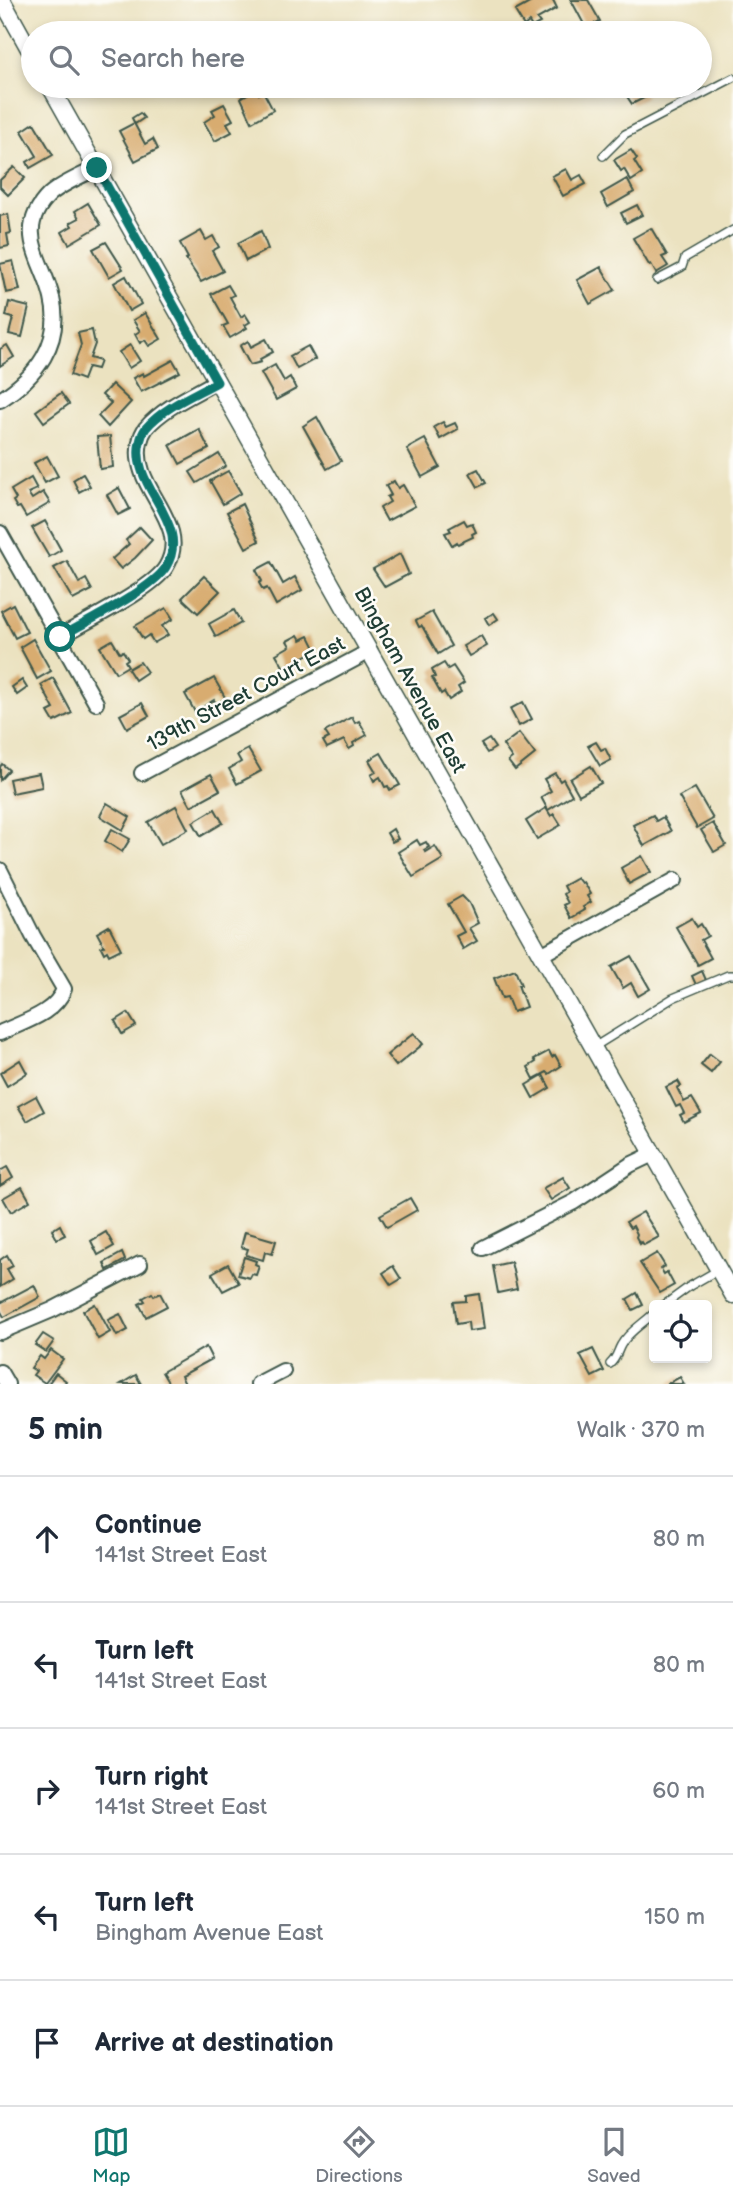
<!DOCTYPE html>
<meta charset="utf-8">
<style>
:root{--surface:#fff;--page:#f6f6f7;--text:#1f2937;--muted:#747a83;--line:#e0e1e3;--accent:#0f766e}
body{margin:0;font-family:"Balsamiq Sans",sans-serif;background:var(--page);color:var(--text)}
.controls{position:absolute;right:21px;bottom:21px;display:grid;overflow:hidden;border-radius:7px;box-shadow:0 4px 10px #0003}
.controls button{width:63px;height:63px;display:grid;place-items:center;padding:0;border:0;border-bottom:2px solid var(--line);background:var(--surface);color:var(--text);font:35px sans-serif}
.stop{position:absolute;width:21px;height:21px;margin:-16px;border:5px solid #0f766e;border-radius:50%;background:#fff}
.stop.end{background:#0f766e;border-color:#fff;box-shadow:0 2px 7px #0008}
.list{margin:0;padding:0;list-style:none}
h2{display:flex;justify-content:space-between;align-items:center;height:91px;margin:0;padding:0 28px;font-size:30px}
h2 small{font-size:23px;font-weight:400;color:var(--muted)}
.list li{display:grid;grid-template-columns:46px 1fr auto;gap:21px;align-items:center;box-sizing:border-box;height:126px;padding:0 28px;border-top:2px solid var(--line)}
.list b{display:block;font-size:26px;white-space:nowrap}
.list p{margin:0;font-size:23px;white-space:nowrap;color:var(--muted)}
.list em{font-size:23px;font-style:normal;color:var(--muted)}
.icon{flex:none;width:38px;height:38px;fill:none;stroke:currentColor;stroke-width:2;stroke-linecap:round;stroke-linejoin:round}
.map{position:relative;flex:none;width:733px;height:1384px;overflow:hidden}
.search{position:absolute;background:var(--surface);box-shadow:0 4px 10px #0003;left:21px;right:21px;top:21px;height:77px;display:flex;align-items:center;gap:18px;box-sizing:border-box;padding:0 24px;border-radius:38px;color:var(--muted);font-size:26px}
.sheet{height:721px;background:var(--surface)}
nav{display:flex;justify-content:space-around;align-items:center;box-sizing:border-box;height:98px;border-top:2px solid var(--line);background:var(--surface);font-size:19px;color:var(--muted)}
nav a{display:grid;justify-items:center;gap:4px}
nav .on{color:var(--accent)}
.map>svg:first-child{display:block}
.building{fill:#d8ac70}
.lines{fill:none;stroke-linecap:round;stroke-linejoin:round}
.service-casing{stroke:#3e5649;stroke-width:10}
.minor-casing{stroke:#3e5649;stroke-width:18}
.tertiary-casing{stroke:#3e5649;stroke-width:19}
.service{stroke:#fff;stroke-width:7}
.minor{stroke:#fff;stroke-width:14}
.tertiary{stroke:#fff;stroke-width:16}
.route{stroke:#0f766e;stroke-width:9}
.labels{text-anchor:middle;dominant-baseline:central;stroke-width:5;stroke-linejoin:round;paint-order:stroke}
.street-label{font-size:21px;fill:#1f3d34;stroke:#fdfcf7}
</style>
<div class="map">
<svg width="733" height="1384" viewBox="0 0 733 1384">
<rect width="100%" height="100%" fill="#fdfcf7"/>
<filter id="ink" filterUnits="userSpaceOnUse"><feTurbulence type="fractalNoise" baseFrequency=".0143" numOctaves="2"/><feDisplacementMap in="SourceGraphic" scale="14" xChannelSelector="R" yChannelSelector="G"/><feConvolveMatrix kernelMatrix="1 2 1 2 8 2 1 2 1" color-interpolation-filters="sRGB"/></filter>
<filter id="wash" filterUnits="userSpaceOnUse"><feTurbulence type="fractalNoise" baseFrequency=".00686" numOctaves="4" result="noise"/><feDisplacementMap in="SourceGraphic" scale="28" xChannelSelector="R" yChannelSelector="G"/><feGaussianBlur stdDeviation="1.57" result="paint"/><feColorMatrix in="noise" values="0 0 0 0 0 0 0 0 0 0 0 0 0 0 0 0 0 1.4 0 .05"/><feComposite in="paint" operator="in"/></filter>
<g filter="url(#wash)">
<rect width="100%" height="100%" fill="#ebe2c0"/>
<g id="blocks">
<!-- building -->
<g class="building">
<path d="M 535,0 L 553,0 L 557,8 L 537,19 L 540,23 L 532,27 L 529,22 L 524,26 L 515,11 Z"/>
<path d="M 571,0 L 588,0 L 600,21 L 586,28 Z"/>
<path d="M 620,86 L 640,86 L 646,97 L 632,104 Z"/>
<path d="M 256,89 L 259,94 L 263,91 L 273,110 L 252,122 L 241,98 Z"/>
<path d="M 224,104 L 233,120 L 227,123 L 232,132 L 215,141 L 204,122 L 215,115 L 212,110 Z"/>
<path d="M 140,113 L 144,118 L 135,124 L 132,118 Z"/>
<path d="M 34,123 L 53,155 L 30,168 L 27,162 L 37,156 L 22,131 Z"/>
<path d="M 134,123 L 145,144 L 153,139 L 158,149 L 135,161 L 119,131 Z"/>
<path d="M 631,150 L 637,159 L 634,161 L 642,174 L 631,181 L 624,169 L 621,171 L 614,160 Z"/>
<path d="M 14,167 L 25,178 L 8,195 L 0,187 L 0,180 Z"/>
<path d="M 566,169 L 572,180 L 581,175 L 586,184 L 563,196 L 552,176 Z"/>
<path d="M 627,179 L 634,192 L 608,207 L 601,194 Z"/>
<path d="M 88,203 L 101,225 L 69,244 L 62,232 L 72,226 L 70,223 L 79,218 L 75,211 Z"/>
<path d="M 637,205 L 642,215 L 626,223 L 621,213 Z"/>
<path d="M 8,214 L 11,233 L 7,234 L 9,246 L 0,248 L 0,216 Z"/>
<path d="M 651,228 L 667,255 L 662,257 L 668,266 L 656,273 L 651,264 L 649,265 L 633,238 Z"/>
<path d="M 201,231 L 206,240 L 213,236 L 219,247 L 212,251 L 223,271 L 201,282 L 186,259 L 188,258 L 180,243 Z"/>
<path d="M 261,231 L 268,249 L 246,261 L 238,243 Z"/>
<path d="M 106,242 L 123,269 L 109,277 L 93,249 Z"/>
<path d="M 13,261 L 20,290 L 6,293 L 0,264 Z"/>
<path d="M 601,267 L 615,290 L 590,304 L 577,280 Z"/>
<path d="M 126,276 L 141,304 L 129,311 L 114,283 Z"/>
<path d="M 228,285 L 234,295 L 230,297 L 241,317 L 245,314 L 250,322 L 245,325 L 247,328 L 230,338 L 223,326 L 228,324 L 211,294 Z"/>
<path d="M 9,302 L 29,307 L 22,337 L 9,334 L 13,318 L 6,316 Z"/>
<path d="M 145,313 L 161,339 L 149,346 L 145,340 L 140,343 L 135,334 L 140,331 L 133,320 Z"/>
<path d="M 92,330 L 95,344 L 90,358 L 100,361 L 97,369 L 88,367 L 83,380 L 70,375 L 81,345 L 78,333 Z"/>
<path d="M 266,339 L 273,352 L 260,359 L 261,362 L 250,365 L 240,346 L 248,341 L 251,347 Z"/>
<path d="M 7,345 L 14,357 L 0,366 L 0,349 Z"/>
<path d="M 130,345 L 140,361 L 129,368 L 119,352 Z"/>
<path d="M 308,346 L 315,359 L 297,369 L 290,356 Z"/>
<path d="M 173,360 L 180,372 L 141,392 L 133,378 L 143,373 L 144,376 Z"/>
<path d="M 275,365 L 284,381 L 290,377 L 296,389 L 276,400 L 261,373 Z"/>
<path d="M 112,384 L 131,402 L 108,427 L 98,416 L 111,403 L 102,395 Z"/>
<path d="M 61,393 L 69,404 L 44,422 L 36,411 Z"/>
<path d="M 317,417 L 341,461 L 327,469 L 303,426 Z"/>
<path d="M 443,422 L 446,427 L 455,423 L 458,429 L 440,439 L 434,427 Z"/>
<path d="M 199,429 L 209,449 L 180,464 L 170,445 Z"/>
<path d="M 110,436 L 113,467 L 100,469 L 97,437 Z"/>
<path d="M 425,439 L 440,467 L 422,477 L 407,449 Z"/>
<path d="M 219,454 L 226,466 L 197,483 L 190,472 Z"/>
<path d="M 47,456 L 58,476 L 45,483 L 34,463 Z"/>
<path d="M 478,469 L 486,483 L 478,487 L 470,473 Z"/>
<path d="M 228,471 L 241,493 L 223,504 L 210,481 Z"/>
<path d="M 83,474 L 90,486 L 79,492 L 73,480 Z"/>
<path d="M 31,478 L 37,489 L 28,493 L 32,499 L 43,492 L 50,503 L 26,517 L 20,507 L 17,508 L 13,501 L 16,499 L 11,490 Z"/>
<path d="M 394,481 L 398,488 L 403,485 L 415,506 L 387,521 L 380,508 L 390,502 L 387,497 L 391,495 L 386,486 Z"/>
<path d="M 119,488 L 130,509 L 118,515 L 107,495 Z"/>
<path d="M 242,504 L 259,541 L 246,548 L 227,512 Z"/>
<path d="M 464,520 L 467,525 L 472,523 L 476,532 L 472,534 L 473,537 L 458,544 L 457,542 L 452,545 L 445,533 L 451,531 L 449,528 Z"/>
<path d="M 45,521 L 61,550 L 49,557 L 32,528 Z"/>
<path d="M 140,527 L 152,540 L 135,558 L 121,569 L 112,559 L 129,544 L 126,540 Z"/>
<path d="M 400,554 L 409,574 L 385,587 L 373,569 Z"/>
<path d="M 67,561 L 79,583 L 86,579 L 92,590 L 73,600 L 54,568 Z"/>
<path d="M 271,562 L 283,584 L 295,577 L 302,590 L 276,605 L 267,588 L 263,590 L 259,583 L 262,581 L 256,570 Z"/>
<path d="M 204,576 L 220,591 L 198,613 L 182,598 Z"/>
<path d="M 13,604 L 27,632 L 15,638 L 1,611 Z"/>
<path d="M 166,608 L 173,619 L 162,626 L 168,635 L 154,643 L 149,635 L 143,639 L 135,626 Z"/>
<path d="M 234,610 L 241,623 L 216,637 L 209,624 Z"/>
<path d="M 432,612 L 451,646 L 438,654 L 422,626 L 419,627 L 416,621 Z"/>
<path d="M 494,613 L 498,619 L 489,625 L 485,618 Z"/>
<path d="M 298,635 L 301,640 L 309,636 L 316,650 L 284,668 L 276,654 L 290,646 L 287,641 Z"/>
<path d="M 481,636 L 487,646 L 469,656 L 463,646 Z"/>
<path d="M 33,639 L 51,671 L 37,679 L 20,647 Z"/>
<path d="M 112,640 L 120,653 L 123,651 L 128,659 L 125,661 L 128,666 L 116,673 L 100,647 Z"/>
<path d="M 140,662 L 147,672 L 135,680 L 128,669 Z"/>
<path d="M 444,663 L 448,669 L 453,666 L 464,683 L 458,687 L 461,692 L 449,700 L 444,692 L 441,694 L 432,678 L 435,677 L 432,670 Z"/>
<path d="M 53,678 L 72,713 L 54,722 L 48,712 L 54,709 L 41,685 Z"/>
<path d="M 214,678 L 226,699 L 216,704 L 214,700 L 195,712 L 185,694 Z"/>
<path d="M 22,680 L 27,688 L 17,695 L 12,687 Z"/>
<path d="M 523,702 L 532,719 L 519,726 L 510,709 Z"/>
<path d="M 142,703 L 149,716 L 127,728 L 120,715 Z"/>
<path d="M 352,717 L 355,723 L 359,721 L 367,735 L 353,743 L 354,746 L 349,749 L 344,740 L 327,748 L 323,741 L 329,738 L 325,732 Z"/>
<path d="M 519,733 L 535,754 L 515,770 L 508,761 L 512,758 L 503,745 Z"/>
<path d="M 489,739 L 495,748 L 487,753 L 481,744 Z"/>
<path d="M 596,742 L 601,750 L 605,748 L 611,760 L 600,766 L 588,746 Z"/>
<path d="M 248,749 L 261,771 L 237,784 L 229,769 L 241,762 L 237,755 Z"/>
<path d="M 381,753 L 400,785 L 390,790 L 388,786 L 385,787 L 380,777 L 374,781 L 371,775 L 376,772 L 369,760 Z"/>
<path d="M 2,764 L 9,770 L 0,780 L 0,767 Z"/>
<path d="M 591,766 L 601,783 L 579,795 L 570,779 Z"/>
<path d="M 39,773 L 42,787 L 12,793 L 9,779 Z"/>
<path d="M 555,773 L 560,781 L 563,779 L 572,795 L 548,810 L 541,797 L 551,791 L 544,779 Z"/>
<path d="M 211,774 L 220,790 L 191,806 L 182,790 Z"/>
<path d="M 695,788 L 713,819 L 697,828 L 679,797 Z"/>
<path d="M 107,803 L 130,817 L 123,830 L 100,816 Z"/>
<path d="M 176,806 L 188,829 L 161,844 L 148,822 Z"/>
<path d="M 546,808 L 551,816 L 554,814 L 561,825 L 537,839 L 526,821 Z"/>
<path d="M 215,809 L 223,823 L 201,836 L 193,822 Z"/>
<path d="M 653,815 L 656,821 L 663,817 L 671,831 L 644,846 L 633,825 Z"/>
<path d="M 713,823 L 726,845 L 714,852 L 701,830 Z"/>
<path d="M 112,829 L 130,839 L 122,852 L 105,841 Z"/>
<path d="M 393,829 L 398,839 L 392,842 L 387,833 Z"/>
<path d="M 417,840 L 420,845 L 426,842 L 429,847 L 424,850 L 425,852 L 435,846 L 443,859 L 413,877 L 398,852 Z"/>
<path d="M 642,856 L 651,872 L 629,884 L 621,868 Z"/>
<path d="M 577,878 L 581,883 L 583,882 L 590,894 L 587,896 L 591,902 L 583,907 L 585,910 L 571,918 L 564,905 L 568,903 L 563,894 L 566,892 L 563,886 Z"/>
<path d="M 462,896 L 469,903 L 478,923 L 469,928 L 477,941 L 463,949 L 456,936 L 464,932 L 448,904 Z"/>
<path d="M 692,918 L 697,927 L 701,924 L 708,936 L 701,940 L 711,958 L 698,965 L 676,927 Z"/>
<path d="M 109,926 L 121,949 L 109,955 L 107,951 L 104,953 L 101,947 L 104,946 L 97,933 Z"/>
<path d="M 631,956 L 650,989 L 638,996 L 631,983 L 623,988 L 611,967 Z"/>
<path d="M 515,970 L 521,985 L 518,985 L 526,1007 L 513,1012 L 507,997 L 502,998 L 494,978 Z"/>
<path d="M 702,971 L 706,980 L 696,985 L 692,976 Z"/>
<path d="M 128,1013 L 136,1026 L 122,1034 L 115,1021 Z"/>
<path d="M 414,1033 L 423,1044 L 396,1066 L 387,1055 Z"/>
<path d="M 549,1051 L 552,1057 L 555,1055 L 561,1066 L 549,1074 L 547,1072 L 534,1079 L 528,1067 L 536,1062 L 534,1059 Z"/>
<path d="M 710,1054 L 720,1062 L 711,1073 L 701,1065 Z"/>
<path d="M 20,1060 L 27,1073 L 7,1086 L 0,1073 Z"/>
<path d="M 543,1075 L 550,1088 L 533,1098 L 526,1085 Z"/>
<path d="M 678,1081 L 681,1086 L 677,1088 L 684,1102 L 692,1098 L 701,1113 L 684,1122 L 680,1115 L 684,1113 L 680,1105 L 676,1107 L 666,1087 Z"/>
<path d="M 36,1096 L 44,1111 L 27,1121 L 18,1106 Z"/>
<path d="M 7,1167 L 13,1178 L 0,1186 L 0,1171 Z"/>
<path d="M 563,1177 L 570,1188 L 551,1200 L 543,1188 Z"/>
<path d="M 22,1187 L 30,1201 L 11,1212 L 3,1198 Z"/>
<path d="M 410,1198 L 417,1210 L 387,1227 L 380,1215 Z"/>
<path d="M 643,1212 L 659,1237 L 644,1245 L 642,1242 L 640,1244 L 636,1237 L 637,1234 L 633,1226 L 630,1228 L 626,1222 Z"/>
<path d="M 60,1225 L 65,1235 L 57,1239 L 52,1230 Z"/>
<path d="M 106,1232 L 114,1246 L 98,1255 L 91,1241 Z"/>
<path d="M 245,1232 L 276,1241 L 272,1254 L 265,1252 L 263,1260 L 246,1255 L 248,1249 L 241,1247 Z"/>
<path d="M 122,1253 L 125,1260 L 107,1270 L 104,1263 Z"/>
<path d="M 657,1253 L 665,1266 L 661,1269 L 664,1274 L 667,1272 L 674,1285 L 660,1293 L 640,1263 Z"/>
<path d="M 7,1255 L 13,1266 L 7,1269 L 13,1279 L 0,1287 L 0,1260 Z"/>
<path d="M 244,1257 L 256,1261 L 255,1264 L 259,1266 L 256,1275 L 252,1274 L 250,1278 L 238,1275 Z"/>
<path d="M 511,1262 L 517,1289 L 498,1293 L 493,1266 Z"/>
<path d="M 228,1264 L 239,1283 L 223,1291 L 212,1273 Z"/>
<path d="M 393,1266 L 401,1279 L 391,1285 L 383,1273 Z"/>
<path d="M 34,1285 L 40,1297 L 4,1317 L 0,1310 L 0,1303 Z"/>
<path d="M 152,1293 L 154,1296 L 160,1293 L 167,1306 L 146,1317 L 139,1304 L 145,1301 L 143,1298 Z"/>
<path d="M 637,1293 L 643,1305 L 633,1310 L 627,1299 Z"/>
<path d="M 479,1294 L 484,1329 L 469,1331 L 468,1322 L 456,1324 L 453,1302 L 466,1301 L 466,1296 Z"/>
<path d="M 95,1304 L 110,1332 L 98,1339 L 83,1311 Z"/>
<path d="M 120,1314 L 128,1330 L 117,1336 L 108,1320 Z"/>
<path d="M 43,1334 L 54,1341 L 46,1352 L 35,1345 Z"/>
<path d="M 206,1347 L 212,1359 L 181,1376 L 185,1384 L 169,1384 L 162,1372 Z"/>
<path d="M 593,1349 L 604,1371 L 592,1377 L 580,1355 Z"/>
<path d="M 51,1350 L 63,1359 L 45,1383 L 33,1375 L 36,1371 L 31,1368 L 40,1356 L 44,1359 Z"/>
<path d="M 56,1373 L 66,1381 L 64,1384 L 48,1384 Z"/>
<path d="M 136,1375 L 141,1384 L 121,1384 Z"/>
<path d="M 680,1377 L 684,1384 L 667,1384 Z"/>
</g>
</g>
</g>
<g filter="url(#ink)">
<use href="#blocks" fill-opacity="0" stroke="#3e5649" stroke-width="2"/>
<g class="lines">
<!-- service casing -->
<g class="service-casing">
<g id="service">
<path d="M 603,156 L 625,134 L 733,78"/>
<path d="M 657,280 L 682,267 L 685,258 L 733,230"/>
<path d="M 594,1047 L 673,998 L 728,975 L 733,975"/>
<path d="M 664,1305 L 690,1286 L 718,1270"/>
<path d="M 610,1364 C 617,1358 617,1352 621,1345 C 628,1332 644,1323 654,1313"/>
</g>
</g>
<!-- minor casing -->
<g class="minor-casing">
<g id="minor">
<path d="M 0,400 C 36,377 63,343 52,298 C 44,261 12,231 50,194 C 63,183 81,176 97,168"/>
<path d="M 0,533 L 96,703"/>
<path d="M 60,637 C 84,622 153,589 166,567 C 193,522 129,488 140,442 C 141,437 143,432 146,428 C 164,407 193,395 217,381"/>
<path d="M 142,773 L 370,651"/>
<path d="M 0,870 L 33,936 L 64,989 C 55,1014 22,1022 0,1033"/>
<path d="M 541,955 L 675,880"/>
<path d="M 483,1248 L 574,1202 L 630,1165 L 653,1154"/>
<path d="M 0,1332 L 52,1310 L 140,1264"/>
<path d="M 0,1372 L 7,1384"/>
<path d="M 258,1384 L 283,1371"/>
</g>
</g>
<!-- tertiary casing -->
<g class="tertiary-casing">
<g id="tertiary">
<path d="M 2,0 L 33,56"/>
<path d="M 50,86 L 733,1295"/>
</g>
</g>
<!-- service -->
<use href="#service" class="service"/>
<!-- minor -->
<use href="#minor" class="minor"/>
<!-- tertiary -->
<use href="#tertiary" class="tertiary"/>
</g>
</g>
<g class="lines" filter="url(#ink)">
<!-- route -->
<path class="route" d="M 60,637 C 84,623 153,589 166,567 C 193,522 129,487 140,442 C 141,437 143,432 146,428 C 164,407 194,395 217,382 L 97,168"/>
</g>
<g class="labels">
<!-- street labels -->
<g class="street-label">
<text transform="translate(410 680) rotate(61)">Bingham Avenue East</text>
<text transform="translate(246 694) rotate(-28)">139th Street Court East</text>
</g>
</g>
</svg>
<div class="controls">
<button><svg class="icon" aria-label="locate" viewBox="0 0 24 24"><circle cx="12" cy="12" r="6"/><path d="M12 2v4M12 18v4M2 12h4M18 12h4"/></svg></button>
</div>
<div class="stop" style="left:60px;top:637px"></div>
<div class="stop end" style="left:97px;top:168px"></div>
<div class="search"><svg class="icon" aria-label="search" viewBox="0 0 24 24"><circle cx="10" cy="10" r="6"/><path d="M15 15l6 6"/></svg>Search here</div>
</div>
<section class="sheet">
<h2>5 min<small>Walk · 370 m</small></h2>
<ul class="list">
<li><svg class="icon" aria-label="ahead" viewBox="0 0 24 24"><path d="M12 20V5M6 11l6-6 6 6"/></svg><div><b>Continue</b><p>141st Street East</p></div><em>80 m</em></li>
<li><svg class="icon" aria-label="left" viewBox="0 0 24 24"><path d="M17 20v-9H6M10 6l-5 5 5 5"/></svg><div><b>Turn left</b><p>141st Street East</p></div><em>80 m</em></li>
<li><svg class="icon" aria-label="right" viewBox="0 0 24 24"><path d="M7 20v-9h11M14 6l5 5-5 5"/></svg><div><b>Turn right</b><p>141st Street East</p></div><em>60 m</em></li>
<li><svg class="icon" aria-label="left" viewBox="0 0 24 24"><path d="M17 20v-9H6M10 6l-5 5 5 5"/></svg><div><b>Turn left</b><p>Bingham Avenue East</p></div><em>150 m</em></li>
<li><svg class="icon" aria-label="arrive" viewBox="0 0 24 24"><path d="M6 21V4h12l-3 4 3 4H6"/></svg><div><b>Arrive at destination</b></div></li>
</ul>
</section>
<nav>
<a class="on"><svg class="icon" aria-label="map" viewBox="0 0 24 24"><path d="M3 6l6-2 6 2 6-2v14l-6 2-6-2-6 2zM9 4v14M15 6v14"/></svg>Map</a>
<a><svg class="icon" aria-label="directions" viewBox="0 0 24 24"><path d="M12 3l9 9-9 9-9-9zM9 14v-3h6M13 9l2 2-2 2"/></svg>Directions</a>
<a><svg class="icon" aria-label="saved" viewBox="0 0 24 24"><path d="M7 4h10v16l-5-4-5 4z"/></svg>Saved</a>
</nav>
